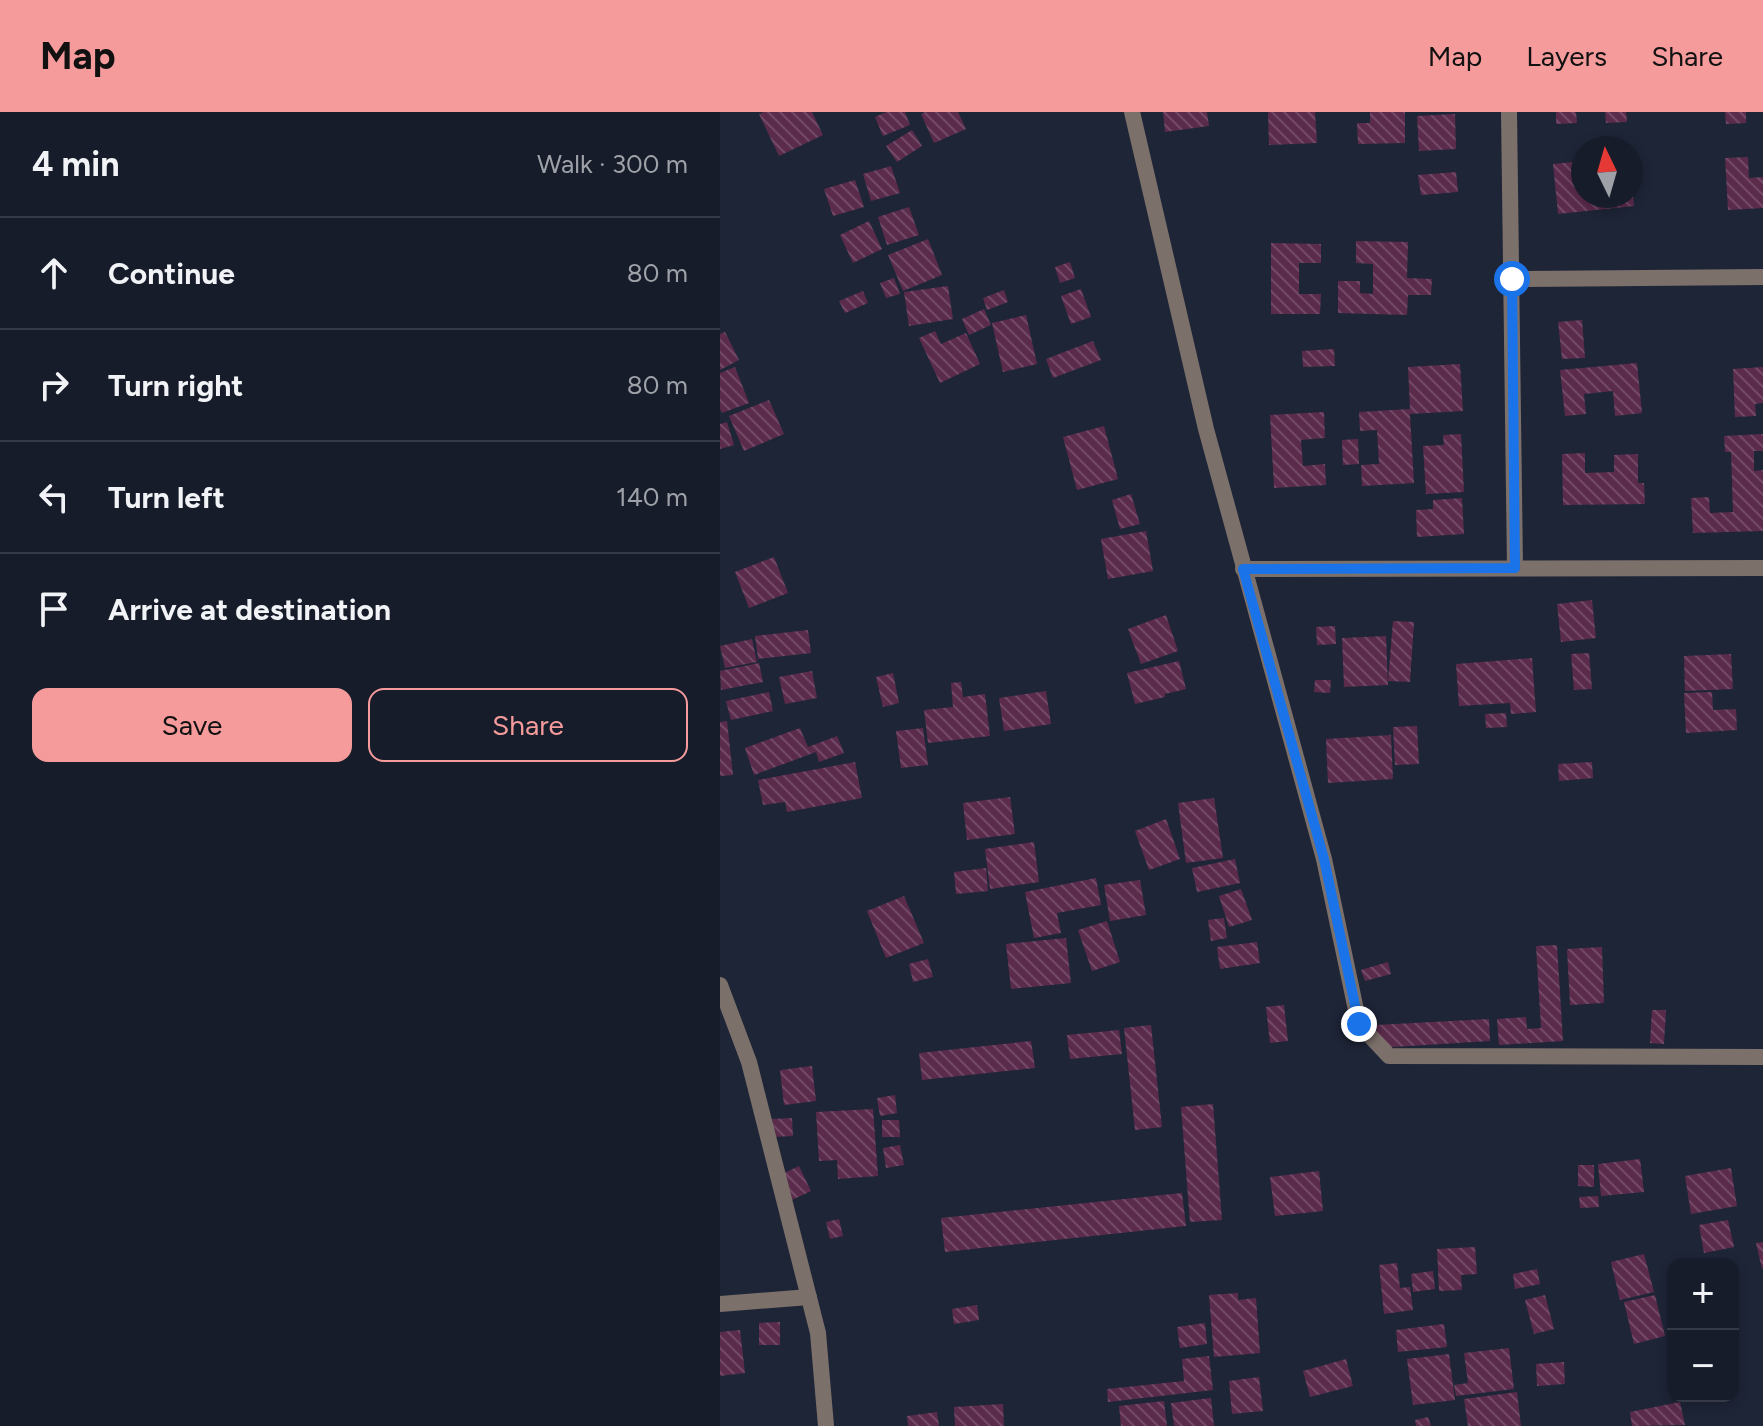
<!DOCTYPE html>
<meta charset="utf-8">
<style>
:root{--surface:#161c29;--page:#1f2531;--text:#f1f3f6;--muted:#9ea1a8;--line:#353a46;--accent:#f59b9c}
body{margin:0;font-family:Figtree,sans-serif;background:var(--page);color:var(--text)}
.controls{position:absolute;right:24px;bottom:24px;display:grid;overflow:hidden;border-radius:16px;box-shadow:0 4px 12px #0003}
.controls button{width:72px;height:72px;display:grid;place-items:center;padding:0;border:0;border-bottom:2px solid var(--line);background:var(--surface);color:var(--text);font:40px sans-serif}
.compass{position:absolute;left:851px;top:24px;width:72px;height:72px;border-radius:50%;background:var(--surface);box-shadow:0 4px 12px #0003;rotate:355deg}
.stop{position:absolute;width:24px;height:24px;margin:-18px;border:6px solid #1a73e8;border-radius:50%;background:#fff}
.stop.end{background:#1a73e8;border-color:#fff;box-shadow:0 2px 8px #0008}
.list{margin:0;padding:0;list-style:none}
h2{display:flex;justify-content:space-between;align-items:center;height:104px;margin:0;padding:0 32px;font-size:34px}
h2 small{font-size:26px;font-weight:400;color:var(--muted)}
.list li{display:grid;grid-template-columns:52px 1fr auto;gap:24px;align-items:center;box-sizing:border-box;height:112px;padding:0 32px;border-top:2px solid var(--line)}
.list b{display:block;font-size:30px;white-space:nowrap}
.list em{font-size:26px;font-style:normal;color:var(--muted)}
.actions{display:flex;gap:16px;padding:24px 32px}
.actions a{flex:1;padding:18px 0;border:2px solid var(--accent);border-radius:16px;text-align:center;font-size:28px;color:var(--accent)}
.actions .main{background:var(--accent);color:#111}
.icon{flex:none;width:44px;height:44px;fill:none;stroke:currentColor;stroke-width:2;stroke-linecap:round;stroke-linejoin:round}
.map{position:relative;flex:none;width:1043px;height:1314px;overflow:hidden}
header{display:flex;align-items:center;gap:48px;box-sizing:border-box;height:112px;padding:0 40px;background:var(--accent);color:#111}
header strong{font-size:38px}
nav{display:flex;gap:44px;margin-inline-start:auto;font-size:28px}
main{display:flex}
aside{flex:1;background:var(--surface)}
.map>svg:first-child{display:block}
.building{fill:url(#building-back-hatch)}
.lines{fill:none;stroke-linecap:round;stroke-linejoin:round}
.street{stroke:#7c706b;stroke-width:16}
.route{stroke:#1a73e8;stroke-width:10}
</style>
<header>
<strong>Map</strong>
<nav><a>Map</a><a>Layers</a><a>Share</a></nav>
</header>
<main>
<aside>
<h2>4 min<small>Walk · 300 m</small></h2>
<ul class="list">
<li><svg class="icon" aria-label="ahead" viewBox="0 0 24 24"><path d="M12 20V5M6 11l6-6 6 6"/></svg><div><b>Continue</b></div><em>80 m</em></li>
<li><svg class="icon" aria-label="right" viewBox="0 0 24 24"><path d="M7 20v-9h11M14 6l5 5-5 5"/></svg><div><b>Turn right</b></div><em>80 m</em></li>
<li><svg class="icon" aria-label="left" viewBox="0 0 24 24"><path d="M17 20v-9H6M10 6l-5 5 5 5"/></svg><div><b>Turn left</b></div><em>140 m</em></li>
<li><svg class="icon" aria-label="arrive" viewBox="0 0 24 24"><path d="M6 21V4h12l-3 4 3 4H6"/></svg><div><b>Arrive at destination</b></div></li>
</ul>
<div class="actions"><a class="main">Save</a><a>Share</a></div>
</aside>
<div class="map">
<svg width="1043" height="1314" viewBox="0 0 1043 1314">
<defs>
<pattern id="building-back-hatch" width="6" height="6" patternUnits="userSpaceOnUse" patternTransform="scale(2)"><rect width="6" height="6" fill="#5b2b4c"/><path d="M-1 5l2 2M0 0l6 6M5-1l2 2" fill="none" stroke="#724966"/></pattern>
</defs>
<rect width="100%" height="100%" fill="#1e2537"/>
<!-- building -->
<g class="building">
<path d="M 44,0 L 92,0 L 103,23 L 59,44 L 39,2 Z"/>
<path d="M 166,0 L 185,0 L 190,13 L 163,24 L 155,5 Z"/>
<path d="M 205,0 L 238,0 L 246,17 L 214,31 L 201,2 Z"/>
<path d="M 443,0 L 487,0 L 489,14 L 445,20 Z"/>
<path d="M 548,0 L 595,0 L 597,31 L 549,33 Z"/>
<path d="M 650,0 L 685,0 L 685,31 L 638,32 L 637,11 L 650,11 Z"/>
<path d="M 836,0 L 856,0 L 857,11 L 836,12 Z"/>
<path d="M 885,0 L 906,0 L 907,10 L 886,11 Z"/>
<path d="M 1005,0 L 1026,0 L 1026,11 L 1006,12 Z"/>
<path d="M 735,2 L 736,37 L 699,39 L 697,4 Z"/>
<path d="M 192,18 L 202,34 L 177,50 L 166,34 Z"/>
<path d="M 1028,45 L 1029,66 L 1043,65 L 1043,96 L 1008,98 L 1005,46 Z"/>
<path d="M 863,49 L 863,84 L 913,84 L 914,94 L 838,102 L 833,52 Z"/>
<path d="M 171,54 L 180,81 L 151,89 L 143,62 Z"/>
<path d="M 736,60 L 738,80 L 701,83 L 698,63 Z"/>
<path d="M 135,68 L 144,95 L 113,104 L 104,77 Z"/>
<path d="M 189,95 L 199,123 L 167,133 L 158,105 Z"/>
<path d="M 149,109 L 162,137 L 133,151 L 120,123 Z"/>
<path d="M 208,127 L 222,163 L 183,179 L 168,143 Z"/>
<path d="M 636,129 L 688,130 L 687,166 L 712,167 L 711,183 L 688,183 L 687,203 L 618,201 L 618,169 L 640,169 L 640,181 L 653,182 L 653,152 L 636,151 Z"/>
<path d="M 551,131 L 601,132 L 601,151 L 579,151 L 579,182 L 601,182 L 600,202 L 551,202 Z"/>
<path d="M 350,150 L 355,166 L 340,171 L 335,155 Z"/>
<path d="M 174,166 L 180,182 L 166,186 L 160,171 Z"/>
<path d="M 228,174 L 233,207 L 189,214 L 184,180 Z"/>
<path d="M 361,177 L 371,205 L 351,212 L 341,184 Z"/>
<path d="M 284,178 L 288,190 L 267,198 L 263,186 Z"/>
<path d="M 143,179 L 148,191 L 125,201 L 119,189 Z"/>
<path d="M 264,197 L 271,213 L 249,223 L 242,207 Z"/>
<path d="M 306,203 L 317,252 L 283,260 L 272,211 Z"/>
<path d="M 862,208 L 865,246 L 842,247 L 838,210 Z"/>
<path d="M 215,219 L 221,232 L 246,221 L 260,252 L 220,271 L 199,226 Z"/>
<path d="M 5,220 L 19,248 L 0,258 L 0,222 Z"/>
<path d="M 373,229 L 381,248 L 333,266 L 326,247 Z"/>
<path d="M 614,237 L 615,254 L 583,255 L 582,239 Z"/>
<path d="M 917,251 L 922,301 L 895,304 L 893,279 L 864,282 L 866,302 L 845,304 L 840,258 Z"/>
<path d="M 740,252 L 743,299 L 690,302 L 694,371 L 642,374 L 641,353 L 659,352 L 657,318 L 640,319 L 639,300 L 690,297 L 688,255 Z"/>
<path d="M 15,255 L 29,291 L 2,301 L 0,297 L 0,261 Z"/>
<path d="M 1043,255 L 1043,291 L 1035,292 L 1036,304 L 1015,305 L 1013,257 Z"/>
<path d="M 49,288 L 64,322 L 24,339 L 9,304 Z"/>
<path d="M 604,300 L 605,326 L 581,328 L 583,354 L 605,352 L 606,373 L 554,376 L 550,303 Z"/>
<path d="M 7,310 L 14,333 L 0,337 L 0,312 Z"/>
<path d="M 384,314 L 398,367 L 357,378 L 343,325 Z"/>
<path d="M 741,322 L 744,380 L 706,382 L 703,334 L 724,333 L 723,323 Z"/>
<path d="M 1043,322 L 1043,339 L 1034,339 L 1034,359 L 1043,358 L 1043,419 L 973,421 L 971,386 L 989,385 L 990,401 L 1013,400 L 1011,340 L 1005,340 L 1004,324 Z"/>
<path d="M 638,327 L 639,352 L 623,353 L 622,328 Z"/>
<path d="M 865,341 L 865,361 L 894,360 L 894,343 L 918,342 L 918,371 L 924,371 L 925,392 L 843,393 L 842,342 Z"/>
<path d="M 411,382 L 420,412 L 400,417 L 392,388 Z"/>
<path d="M 742,386 L 744,422 L 697,425 L 696,398 L 713,397 L 713,388 Z"/>
<path d="M 426,419 L 433,459 L 388,467 L 381,427 Z"/>
<path d="M 54,445 L 68,481 L 29,496 L 15,460 Z"/>
<path d="M 872,488 L 876,526 L 841,530 L 837,492 Z"/>
<path d="M 446,503 L 458,539 L 421,552 L 408,517 Z"/>
<path d="M 673,509 L 694,510 L 690,570 L 668,569 Z"/>
<path d="M 615,514 L 616,532 L 597,533 L 596,515 Z"/>
<path d="M 88,518 L 91,541 L 38,547 L 35,524 Z"/>
<path d="M 666,524 L 668,573 L 624,575 L 622,526 Z"/>
<path d="M 32,527 L 37,550 L 5,556 L 0,534 Z"/>
<path d="M 869,541 L 872,577 L 854,578 L 851,542 Z"/>
<path d="M 1011,542 L 1013,577 L 965,579 L 964,544 Z"/>
<path d="M 812,546 L 816,600 L 791,602 L 790,591 L 739,594 L 736,552 Z"/>
<path d="M 459,549 L 466,577 L 445,582 L 445,585 L 415,592 L 407,561 Z"/>
<path d="M 39,551 L 43,570 L 1,578 L 0,559 Z"/>
<path d="M 92,559 L 97,586 L 65,592 L 59,565 Z"/>
<path d="M 173,561 L 179,591 L 163,595 L 156,565 Z"/>
<path d="M 595,568 L 611,568 L 610,581 L 594,580 Z"/>
<path d="M 241,570 L 243,585 L 265,582 L 270,624 L 208,631 L 204,598 L 233,595 L 231,571 Z"/>
<path d="M 326,579 L 331,612 L 284,619 L 279,586 Z"/>
<path d="M 49,580 L 53,599 L 11,608 L 6,589 Z"/>
<path d="M 992,580 L 993,598 L 1016,597 L 1017,618 L 966,621 L 964,581 Z"/>
<path d="M 786,601 L 787,615 L 766,616 L 765,602 Z"/>
<path d="M 7,609 L 13,663 L 0,664 L 0,610 Z"/>
<path d="M 697,614 L 699,652 L 675,653 L 673,615 Z"/>
<path d="M 80,616 L 88,635 L 117,624 L 124,641 L 99,650 L 96,640 L 34,663 L 25,636 Z"/>
<path d="M 203,616 L 208,653 L 181,656 L 176,619 Z"/>
<path d="M 671,623 L 673,667 L 608,671 L 606,627 Z"/>
<path d="M 135,650 L 142,686 L 67,700 L 65,690 L 43,693 L 38,668 Z"/>
<path d="M 872,650 L 873,666 L 839,669 L 838,652 Z"/>
<path d="M 290,685 L 295,722 L 247,728 L 243,691 Z"/>
<path d="M 494,686 L 503,746 L 466,751 L 458,691 Z"/>
<path d="M 446,707 L 460,747 L 429,758 L 415,719 Z"/>
<path d="M 314,730 L 319,770 L 270,777 L 265,737 Z"/>
<path d="M 515,747 L 520,771 L 477,780 L 472,756 Z"/>
<path d="M 266,756 L 268,779 L 236,782 L 234,760 Z"/>
<path d="M 376,766 L 381,793 L 337,801 L 341,821 L 314,826 L 305,780 Z"/>
<path d="M 420,768 L 426,803 L 390,809 L 384,773 Z"/>
<path d="M 521,777 L 532,808 L 509,815 L 499,784 Z"/>
<path d="M 184,784 L 204,831 L 166,846 L 147,799 Z"/>
<path d="M 504,806 L 507,826 L 491,829 L 488,808 Z"/>
<path d="M 387,809 L 400,850 L 372,859 L 358,818 Z"/>
<path d="M 346,826 L 351,871 L 291,877 L 286,832 Z"/>
<path d="M 537,830 L 540,851 L 500,857 L 497,835 Z"/>
<path d="M 837,833 L 843,929 L 779,933 L 777,907 L 806,905 L 807,917 L 821,916 L 816,834 Z"/>
<path d="M 882,835 L 884,891 L 850,893 L 847,837 Z"/>
<path d="M 208,847 L 213,865 L 193,870 L 189,852 Z"/>
<path d="M 668,850 L 671,862 L 645,869 L 641,858 Z"/>
<path d="M 564,893 L 568,929 L 550,931 L 546,895 Z"/>
<path d="M 932,898 L 946,898 L 944,932 L 930,931 Z"/>
<path d="M 769,907 L 770,929 L 657,936 L 656,913 Z"/>
<path d="M 431,913 L 442,1015 L 415,1018 L 404,916 Z"/>
<path d="M 399,918 L 402,942 L 350,947 L 347,923 Z"/>
<path d="M 311,929 L 315,956 L 202,968 L 199,941 Z"/>
<path d="M 92,954 L 96,989 L 64,993 L 60,958 Z"/>
<path d="M 175,983 L 177,1001 L 160,1004 L 157,986 Z"/>
<path d="M 493,992 L 502,1108 L 470,1110 L 461,995 Z"/>
<path d="M 153,997 L 158,1064 L 118,1067 L 117,1048 L 99,1049 L 96,1000 Z"/>
<path d="M 72,1006 L 73,1024 L 53,1025 L 52,1007 Z"/>
<path d="M 162,1008 L 179,1008 L 180,1025 L 162,1025 Z"/>
<path d="M 180,1033 L 184,1053 L 166,1056 L 163,1036 Z"/>
<path d="M 920,1047 L 924,1080 L 881,1084 L 878,1052 Z"/>
<path d="M 858,1053 L 874,1053 L 874,1075 L 858,1074 Z"/>
<path d="M 79,1054 L 91,1079 L 72,1088 L 60,1063 Z"/>
<path d="M 1011,1056 L 1017,1094 L 971,1102 L 965,1064 Z"/>
<path d="M 599,1059 L 603,1099 L 555,1104 L 550,1065 Z"/>
<path d="M 462,1081 L 466,1114 L 225,1140 L 221,1106 Z"/>
<path d="M 878,1084 L 879,1095 L 860,1096 L 859,1085 Z"/>
<path d="M 119,1107 L 123,1124 L 110,1127 L 106,1110 Z"/>
<path d="M 1008,1108 L 1014,1135 L 984,1141 L 979,1113 Z"/>
<path d="M 1043,1130 L 1043,1157 L 1042,1157 L 1036,1131 Z"/>
<path d="M 755,1135 L 757,1162 L 741,1163 L 742,1178 L 719,1179 L 717,1137 Z"/>
<path d="M 924,1142 L 934,1180 L 900,1188 L 891,1150 Z"/>
<path d="M 677,1151 L 680,1176 L 690,1175 L 693,1198 L 664,1202 L 659,1153 Z"/>
<path d="M 817,1157 L 820,1172 L 795,1177 L 793,1162 Z"/>
<path d="M 713,1159 L 715,1177 L 693,1180 L 691,1162 Z"/>
<path d="M 518,1181 L 518,1188 L 536,1186 L 540,1241 L 494,1245 L 489,1183 Z"/>
<path d="M 825,1183 L 834,1217 L 814,1222 L 805,1188 Z"/>
<path d="M 935,1183 L 945,1224 L 914,1232 L 904,1190 Z"/>
<path d="M 257,1193 L 259,1208 L 234,1212 L 232,1197 Z"/>
<path d="M 60,1210 L 60,1233 L 39,1233 L 39,1211 Z"/>
<path d="M 485,1211 L 487,1232 L 460,1236 L 457,1215 Z"/>
<path d="M 724,1212 L 727,1235 L 678,1240 L 676,1218 Z"/>
<path d="M 20,1218 L 25,1261 L 0,1264 L 0,1220 Z"/>
<path d="M 789,1236 L 794,1277 L 736,1284 L 734,1273 L 748,1271 L 744,1241 Z"/>
<path d="M 729,1242 L 735,1288 L 693,1293 L 687,1247 Z"/>
<path d="M 489,1244 L 493,1278 L 388,1290 L 387,1277 L 464,1269 L 462,1247 Z"/>
<path d="M 626,1247 L 633,1274 L 590,1285 L 583,1259 Z"/>
<path d="M 844,1250 L 845,1272 L 817,1274 L 816,1252 Z"/>
<path d="M 539,1265 L 543,1299 L 512,1302 L 509,1269 Z"/>
<path d="M 797,1280 L 801,1314 L 748,1314 L 744,1287 Z"/>
<path d="M 491,1286 L 494,1314 L 454,1314 L 451,1291 Z"/>
<path d="M 444,1289 L 447,1314 L 401,1314 L 399,1294 Z"/>
<path d="M 960,1290 L 965,1313 L 912,1314 L 910,1300 Z"/>
<path d="M 283,1292 L 284,1314 L 235,1314 L 234,1295 Z"/>
<path d="M 217,1300 L 219,1314 L 188,1314 L 187,1304 Z"/>
<path d="M 708,1305 L 711,1314 L 696,1314 L 695,1308 Z"/>
</g>
<g class="lines">
<!-- street -->
<g class="street">
<path d="M 412,0 L 486,317 L 604,747 L 639,912 L 669,944 L 1043,945"/>
<path d="M 789,0 L 795,456"/>
<path d="M 792,167 L 1043,165"/>
<path d="M 523,457 L 1043,456"/>
<path d="M 0,873 L 29,950 L 98,1221 L 106,1314"/>
<path d="M 0,1192 L 89,1185"/>
</g>
</g>
<g class="lines">
<!-- route -->
<path class="route" d="M 639,912 L 604,747 L 523,457 L 795,456 L 792,167"/>
</g>
</svg>
<div class="controls">
<button>+</button>
<button>−</button>
</div>
<svg class="compass" viewBox="-18 -18 36 36"><path d="M0-13l5 13h-10z" fill="#e53935"/><path d="M0 13l5-13h-10z" fill="#9ea1a8"/></svg>
<div class="stop" style="left:792px;top:167px"></div>
<div class="stop end" style="left:639px;top:912px"></div>
</div>
</main>
